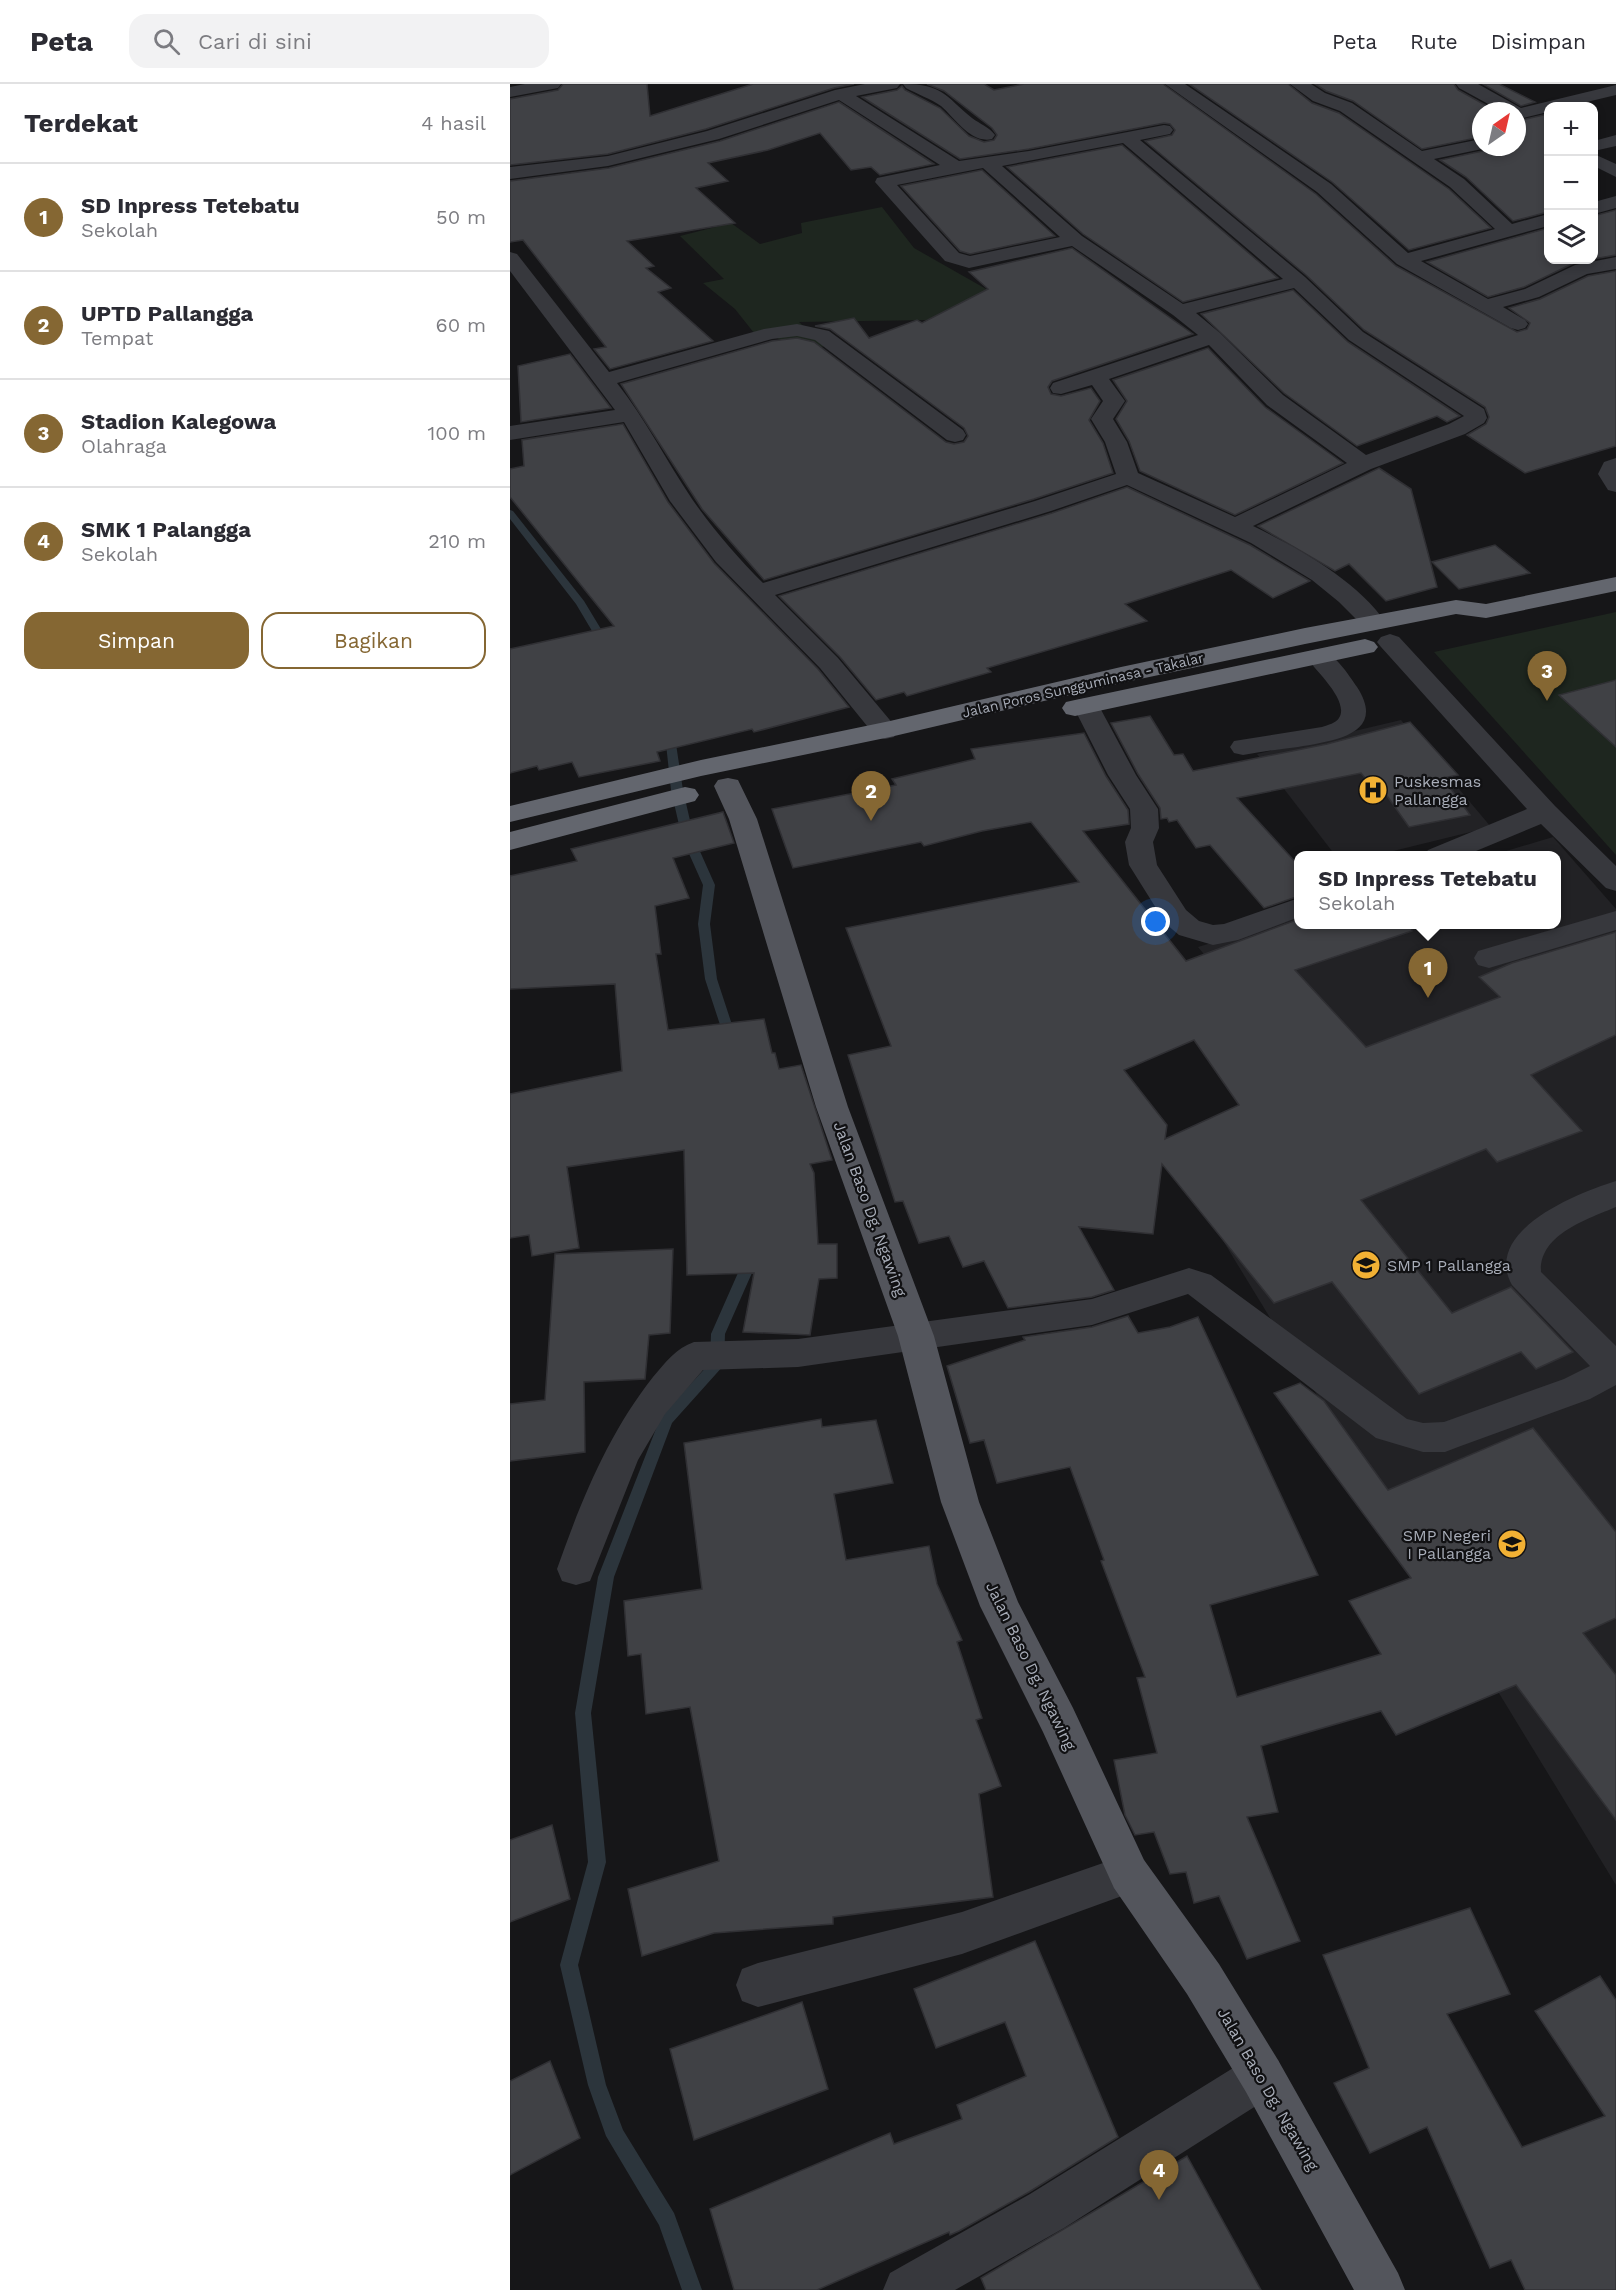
<!DOCTYPE html>
<html lang="id">
<meta charset="utf-8">
<style>
:root{--surface:#fff;--page:#f2f2f3;--text:#2b2b33;--muted:#7c7c81;--line:#e1e1e2;--accent:#856733}
body{margin:0;font-family:"Work Sans",sans-serif;background:var(--page);color:var(--text)}
.controls{position:absolute;right:18px;top:18px;display:grid;overflow:hidden;border-radius:12px;box-shadow:0 3px 9px #0003}
.controls button{width:54px;height:54px;display:grid;place-items:center;padding:0;border:0;border-bottom:2px solid var(--line);background:var(--surface);color:var(--text);font:30px sans-serif}
.compass{position:absolute;left:962px;top:18px;width:54px;height:54px;border-radius:50%;background:var(--surface);box-shadow:0 3px 9px #0003;rotate:34deg}
.you{position:absolute;left:646px;top:838px;width:21px;height:21px;margin:-15px;border:4px solid #fff;border-radius:50%;background:#1a73e8;box-shadow:0 0 0 9px #1a73e833}
.badge{display:grid;place-items:center;width:39px;height:39px;border-radius:50%;background:var(--accent);color:#fff;font-size:20px;font-weight:700}
.pin{position:absolute;translate:-50% -50px;filter:drop-shadow(0 2px 3px #0008)}
.pin::after{content:'';position:absolute;top:32px;width:21px;height:18px;background:inherit;clip-path:polygon(0 0,100% 0,50% 100%)}
.popup{position:absolute;left:784px;top:767px;width:267px;height:78px;box-sizing:border-box;display:grid;place-content:center;border-radius:12px;background:var(--surface);filter:drop-shadow(0 2px 4px #0005);font-size:20px;white-space:nowrap;color:var(--muted)}
.popup b{font-size:22px;color:var(--text)}
.popup::after{content:'';position:absolute;left:50%;top:100%;margin-left:-12px;border:12px solid transparent;border-top-color:var(--surface)}
.list{margin:0;padding:0;list-style:none}
h2{display:flex;justify-content:space-between;align-items:center;height:78px;margin:0;padding:0 24px;font-size:26px}
h2 small{font-size:20px;font-weight:400;color:var(--muted)}
.list li{display:grid;grid-template-columns:39px 1fr auto;gap:18px;align-items:center;box-sizing:border-box;height:108px;padding:0 24px;border-top:2px solid var(--line)}
.list b{display:block;font-size:22px;white-space:nowrap}
.list p{margin:0;font-size:20px;white-space:nowrap;color:var(--muted)}
.list em{font-size:20px;font-style:normal;color:var(--muted)}
.actions{display:flex;gap:12px;padding:18px 24px}
.actions a{flex:1;padding:14px 0;border:2px solid var(--accent);border-radius:18px;text-align:center;font-size:21px;color:var(--accent)}
.actions .main{background:var(--accent);color:#fff}
.icon{flex:none;width:33px;height:33px;fill:none;stroke:currentColor;stroke-width:2;stroke-linecap:round;stroke-linejoin:round}
.map{position:relative;flex:none;width:1106px;height:2206px;overflow:hidden}
header{display:flex;align-items:center;gap:36px;box-sizing:border-box;height:84px;padding:0 30px;background:var(--surface);border-bottom:2px solid var(--line)}
header strong{font-size:28px}
nav{display:flex;gap:33px;margin-inline-start:auto;font-size:21px}
.search{width:420px;height:54px;background:var(--page);display:flex;align-items:center;gap:15px;box-sizing:border-box;padding:0 21px;border-radius:18px;color:var(--muted);font-size:22px}
main{display:flex}
aside{flex:1;background:var(--surface)}
.map>svg:first-child{display:block}
.built{fill:#222225}
.green{fill:#1e261f}
.lines{fill:none;stroke-linecap:round;stroke-linejoin:round}
.stream{fill:#2c353c;fill-rule:evenodd}
.building{fill:#404145;stroke:#303034;stroke-width:1.5;fill-rule:evenodd}
.minor{fill:#37383d;fill-rule:evenodd}
.major{fill:#53555c;fill-rule:evenodd}
.highway{fill:#63666e;fill-rule:evenodd}
.labels{text-anchor:middle;dominant-baseline:central;stroke-width:4.5;stroke-linejoin:round;paint-order:stroke}
.far-street-label{font-size:14px;fill:#a8adb8;stroke:#111113}
.poi-label{font-size:16px;fill:#a8adb8;stroke:#111113;text-anchor:start}
.street-label{font-size:16px;fill:#a8adb8;stroke:#111113}
</style>
<header>
<strong>Peta</strong>
<div class="search"><svg class="icon" aria-label="search" viewBox="0 0 24 24"><circle cx="10" cy="10" r="6"/><path d="M15 15l6 6"/></svg>Cari di sini</div>
<nav><a>Peta</a><a>Rute</a><a>Disimpan</a></nav>
</header>
<main>
<aside>
<h2>Terdekat<small>4 hasil</small></h2>
<ul class="list">
<li><span class="badge">1</span><div><b>SD Inpress Tetebatu</b><p>Sekolah</p></div><em>50 m</em></li>
<li><span class="badge">2</span><div><b>UPTD Pallangga</b><p>Tempat</p></div><em>60 m</em></li>
<li><span class="badge">3</span><div><b>Stadion Kalegowa</b><p>Olahraga</p></div><em>100 m</em></li>
<li><span class="badge">4</span><div><b>SMK 1 Palangga</b><p>Sekolah</p></div><em>210 m</em></li>
</ul>
<div class="actions"><a class="main">Simpan</a><a>Bagikan</a></div>
</aside>
<div class="map">
<svg width="1106" height="2206" viewBox="0 0 1106 2206">
<rect width="100%" height="100%" fill="#161618"/>
<!-- built -->
<g class="built">
<path d="M 891,636 L 981,743 L 867,771 L 825,771 L 747,670 Z"/>
<path d="M 1043,753 L 1106,825 L 1106,1801 L 690,1119 L 845,1054 L 688,863 L 789,832 L 789,840 L 1047,840 L 1047,772 L 983,771 Z"/>
</g>
<!-- green -->
<g class="green">
<path d="M 372,123 L 404,164 L 499,218 L 420,236 L 289,238 L 316,262 L 288,267 L 261,250 L 244,249 L 225,225 L 193,199 L 214,195 L 170,152 L 221,139 L 250,160 L 292,149 L 291,139 Z"/>
<path d="M 1106,528 L 1106,771 L 924,568 Z"/>
</g>
<g class="lines">
<!-- stream -->
<g class="stream">
<path d="M 0,426 L 3,427 L 74,517 L 100,560 L 99,562 L 91,562 L 66,520 L 0,435 Z"/>
<path d="M 154,646 L 158,647 L 166,660 L 173,706 L 184,754 L 205,801 L 200,840 L 207,895 L 227,956 L 221,960 L 215,956 L 195,895 L 188,840 L 193,801 L 172,754 L 161,706 L 156,660 L 149,649 Z"/>
<path d="M 242,1168 L 247,1169 L 249,1173 L 215,1250 L 214,1281 L 162,1339 L 104,1493 L 81,1629 L 96,1778 L 68,1881 L 96,2001 L 113,2046 L 164,2129 L 192,2206 L 172,2206 L 149,2141 L 96,2052 L 78,2001 L 50,1881 L 78,1778 L 65,1629 L 88,1493 L 151,1332 L 200,1279 L 201,1250 L 235,1173 L 237,1169 Z"/>
</g>
</g>
<!-- building -->
<g class="building">
<path d="M 53,0 L 137,0 L 140,32 L 243,0 L 344,0 L 324,4 L 196,45 L 98,70 L 0,81 L 0,15 L 48,6 Z"/>
<path d="M 417,0 L 474,0 L 484,6 L 514,0 L 653,0 L 806,110 L 886,182 L 1007,248 L 1017,245 L 1020,239 L 999,224 L 1030,215 L 1078,192 L 1106,187 L 1106,362 L 1015,389 L 957,351 L 976,340 L 979,333 L 975,323 L 854,246 L 796,191 L 635,57 L 662,51 L 665,46 L 660,40 L 654,39 L 519,65 L 450,75 L 352,13 L 387,6 L 392,2 L 395,6 L 430,24 L 459,52 L 474,58 L 484,56 L 487,51 L 482,44 L 434,7 Z"/>
<path d="M 679,0 L 778,0 L 802,19 L 829,29 L 939,105 L 981,144 L 899,166 L 822,98 Z"/>
<path d="M 805,0 L 944,0 L 948,6 L 986,27 L 971,27 L 971,53 L 912,65 L 843,17 L 816,7 Z"/>
<path d="M 973,0 L 989,0 L 1025,18 L 1011,22 Z"/>
<path d="M 329,18 L 424,80 L 370,91 L 361,83 L 341,86 L 310,49 L 258,66 L 198,79 L 218,97 L 186,104 L 225,139 L 117,157 L 144,182 L 136,184 L 161,204 L 148,208 L 203,257 L 100,285 L 84,265 L 96,263 L 13,156 L 0,158 L 0,97 L 99,84 L 210,57 Z"/>
<path d="M 1038,30 L 1038,128 L 1003,137 L 956,93 L 930,76 L 977,66 L 979,63 L 1007,63 L 1007,37 Z"/>
<path d="M 612,61 L 768,194 L 673,218 L 573,150 L 497,83 Z"/>
<path d="M 472,86 L 545,152 L 460,170 L 450,167 L 391,102 Z"/>
<path d="M 1106,126 L 1106,171 L 1083,175 L 1083,132 Z"/>
<path d="M 1038,144 L 1038,176 L 1081,176 L 1064,179 L 1014,203 L 978,213 L 917,178 Z"/>
<path d="M 562,164 L 683,250 L 542,297 L 538,303 L 541,310 L 551,312 L 581,304 L 590,317 L 579,336 L 593,359 L 603,389 L 524,415 L 254,496 L 192,425 L 111,300 L 262,257 L 287,254 L 304,258 L 436,358 L 444,360 L 454,358 L 458,352 L 454,344 L 320,245 L 305,242 L 344,234 L 359,254 L 407,236 L 412,239 L 478,205 L 459,188 Z"/>
<path d="M 783,206 L 838,258 L 950,332 L 937,338 L 927,332 L 847,362 L 774,309 L 691,230 Z"/>
<path d="M 698,264 L 755,323 L 833,379 L 725,431 L 630,387 L 619,357 L 606,335 L 617,317 L 603,296 Z"/>
<path d="M 60,270 L 101,324 L 11,338 L 8,282 Z"/>
<path d="M 113,340 L 158,418 L 204,479 L 308,585 L 339,623 L 244,648 L 242,645 L 147,668 L 150,677 L 69,693 L 62,678 L 29,686 L 27,682 L 0,689 L 0,565 L 104,542 L 0,413 L 0,385 L 14,382 L 12,356 Z"/>
<path d="M 869,384 L 901,405 L 927,503 L 876,517 L 839,480 L 825,487 L 748,442 Z"/>
<path d="M 617,403 L 740,461 L 800,497 L 763,514 L 721,486 L 615,520 L 637,537 L 477,584 L 481,588 L 397,612 L 394,608 L 366,616 L 330,573 L 269,512 L 542,429 Z"/>
<path d="M 985,461 L 1020,489 L 949,505 L 922,478 Z"/>
<path d="M 1106,596 L 1106,663 L 1049,611 Z"/>
<path d="M 640,632 L 664,671 L 673,670 L 683,687 L 817,660 L 900,638 L 948,691 L 933,694 L 960,731 L 899,743 L 875,709 L 869,711 L 851,689 L 727,714 L 789,782 L 789,812 L 754,824 L 700,761 L 686,764 L 667,736 L 659,738 L 657,734 L 651,735 L 650,724 L 628,690 L 601,639 Z"/>
<path d="M 574,649 L 596,692 L 618,726 L 619,740 L 573,747 L 676,877 L 789,835 L 789,840 L 901,840 L 902,847 L 785,886 L 856,963 L 990,913 L 969,893 L 1002,879 L 1106,848 L 1106,951 L 1021,991 L 1072,1047 L 987,1078 L 976,1065 L 851,1116 L 942,1229 L 1001,1203 L 1063,1268 L 1026,1285 L 1011,1268 L 909,1310 L 822,1198 L 764,1219 L 652,1080 L 643,1150 L 569,1143 L 604,1206 L 582,1213 L 498,1224 L 474,1177 L 453,1183 L 439,1152 L 409,1159 L 393,1117 L 385,1118 L 338,971 L 381,962 L 336,844 L 569,798 L 521,738 L 472,747 L 414,762 L 411,758 L 283,784 L 262,725 L 386,701 L 382,695 L 465,675 L 461,665 ZM 684,956 L 729,1021 L 655,1055 L 657,1041 L 614,986 Z"/>
<path d="M 213,728 L 224,759 L 163,774 L 179,814 L 145,822 L 151,870 L 146,870 L 158,946 L 254,935 L 262,969 L 265,969 L 269,985 L 291,981 L 322,1076 L 300,1080 L 304,1089 L 308,1160 L 327,1160 L 327,1194 L 309,1195 L 300,1251 L 233,1248 L 244,1189 L 177,1191 L 174,1066 L 57,1083 L 69,1164 L 22,1172 L 19,1151 L 0,1154 L 0,1010 L 112,987 L 105,900 L 0,905 L 0,792 L 67,777 L 61,765 Z"/>
<path d="M 163,1165 L 160,1249 L 139,1251 L 135,1295 L 74,1298 L 75,1368 L 0,1377 L 0,1320 L 35,1316 L 45,1170 Z"/>
<path d="M 618,1232 L 628,1249 L 660,1243 L 688,1233 L 808,1491 L 700,1521 L 727,1613 L 871,1570 L 839,1517 L 901,1494 L 764,1309 L 790,1299 L 814,1317 L 878,1406 L 1023,1344 L 1106,1448 L 1106,1534 L 1073,1549 L 1106,1591 L 1106,1736 L 1006,1601 L 886,1651 L 871,1627 L 751,1662 L 768,1728 L 737,1733 L 790,1857 L 737,1875 L 709,1812 L 684,1819 L 676,1788 L 660,1790 L 644,1748 L 625,1751 L 615,1731 L 604,1676 L 647,1669 L 627,1594 L 635,1593 L 591,1477 L 594,1476 L 560,1383 L 487,1399 L 474,1356 L 460,1359 L 437,1282 L 515,1256 L 513,1253 L 582,1243 Z"/>
<path d="M 311,1335 L 312,1343 L 366,1336 L 383,1399 L 324,1410 L 336,1476 L 419,1462 L 427,1500 L 452,1556 L 447,1558 L 472,1634 L 466,1636 L 491,1702 L 469,1710 L 483,1813 L 323,1833 L 323,1840 L 204,1849 L 132,1872 L 118,1805 L 209,1777 L 180,1623 L 136,1630 L 131,1570 L 118,1572 L 114,1517 L 192,1505 L 174,1359 Z"/>
<path d="M 42,1741 L 60,1815 L 0,1838 L 0,1756 Z"/>
<path d="M 960,1824 L 1000,1910 L 937,1930 L 1012,2063 L 1095,2032 L 1025,1927 L 1090,1892 L 1106,1916 L 1106,2206 L 1015,2206 L 1001,2176 L 980,2184 L 917,2043 L 860,2069 L 824,1999 L 859,1984 L 813,1871 Z"/>
<path d="M 525,1857 L 608,2053 L 519,2108 L 449,2147 L 440,2151 L 439,2148 L 307,2206 L 224,2206 L 200,2125 L 380,2049 L 384,2060 L 452,2035 L 447,2021 L 516,1992 L 495,1938 L 426,1964 L 404,1905 Z"/>
<path d="M 292,1918 L 318,2005 L 184,2056 L 160,1965 Z"/>
<path d="M 40,1977 L 70,2054 L 0,2091 L 0,1997 Z"/>
<path d="M 677,2072 L 751,2206 L 476,2206 L 471,2194 Z"/>
</g>
<g class="lines">
<!-- minor -->
<g class="minor">
<path d="M 15,0 L 51,0 L 48,4 L 0,13 L 0,3 Z"/>
<path d="M 355,0 L 390,0 L 387,4 L 346,12 L 449,77 L 519,67 L 654,41 L 660,42 L 663,46 L 660,50 L 630,56 L 795,193 L 853,248 L 974,325 L 977,334 L 974,339 L 955,350 L 861,385 L 743,442 C 788,464 848,497 876,539 L 873,544 L 864,546 L 855,544 L 829,518 L 802,496 L 741,459 L 617,401 L 541,427 L 265,511 L 328,574 L 384,641 L 388,647 L 384,653 L 375,655 L 366,653 L 310,584 L 206,478 L 160,417 L 114,338 L 0,356 L 0,342 L 105,326 L 0,187 L 0,168 L 7,170 L 99,288 L 254,245 L 287,240 L 319,247 L 453,346 L 456,351 L 453,356 L 445,358 L 437,356 L 305,256 L 287,252 L 262,255 L 107,299 C 136,336 156,376 182,415 C 203,445 227,473 253,499 L 525,417 L 606,390 L 595,358 L 581,335 L 593,317 L 582,301 L 551,310 L 543,309 L 540,304 L 543,299 L 688,251 L 663,231 L 562,162 L 459,184 L 435,177 L 365,98 L 367,94 L 430,81 L 329,16 L 209,55 L 98,82 L 0,95 L 0,83 L 98,72 L 197,47 L 325,6 ZM 613,59 L 773,195 L 673,220 L 572,152 L 492,82 ZM 473,84 L 550,153 L 460,172 L 449,169 L 387,101 ZM 784,204 L 839,256 L 954,332 L 939,340 L 856,371 L 773,311 L 710,249 L 686,229 ZM 699,261 L 757,321 L 837,379 L 725,433 L 628,389 L 617,358 L 603,335 L 615,317 L 599,295 Z"/>
<path d="M 393,0 C 433,0 435,12 462,34 C 470,40 479,43 485,51 L 482,55 C 461,60 445,34 431,22 C 421,15 407,10 396,4 Z"/>
<path d="M 655,0 L 675,0 L 821,100 L 898,169 L 985,145 L 940,103 L 830,27 L 803,17 L 780,0 L 801,0 L 815,9 L 842,19 L 912,67 L 971,55 L 971,63 L 977,64 L 924,75 L 954,95 L 1002,140 L 1038,130 L 1038,142 L 911,177 L 978,215 L 1015,205 L 1065,181 L 1106,173 L 1106,185 L 1077,190 L 1029,213 L 993,223 L 1015,236 L 1018,240 L 1015,244 L 1008,246 L 1001,244 L 887,180 L 807,108 Z"/>
<path d="M 946,0 L 968,0 L 1011,24 L 1106,1 L 1106,11 L 1060,22 L 1038,22 L 1038,28 L 1009,35 L 1007,35 L 1007,27 L 991,27 L 949,4 Z"/>
<path d="M 1106,51 L 1106,62 L 1084,67 L 1084,57 Z"/>
<path d="M 1084,70 L 1106,80 L 1106,93 L 1084,82 Z"/>
<path d="M 1106,112 L 1106,124 L 1084,130 L 1084,118 Z"/>
<path d="M 1106,374 L 1106,408 L 1098,406 L 1088,390 L 1094,378 Z"/>
<path d="M 880,550 L 889,553 L 1045,722 L 1106,782 L 1106,807 L 1096,804 L 1031,740 L 954,772 L 914,772 L 918,766 L 1017,725 L 871,563 L 867,558 L 871,553 Z"/>
<path d="M 809,565 C 825,569 838,590 847,603 C 878,651 822,657 788,663 C 769,665 751,668 733,671 L 724,669 L 720,663 L 724,657 L 812,643 C 818,641 826,639 829,634 C 840,617 805,586 796,573 L 800,568 Z"/>
<path d="M 576,614 L 585,616 L 589,622 L 626,691 L 648,725 L 649,744 L 643,758 L 647,781 L 676,826 L 689,837 L 703,841 L 714,840 L 789,814 L 789,833 L 728,856 L 703,861 L 669,851 L 656,840 L 619,781 L 615,758 L 621,744 L 620,725 L 598,691 L 563,622 L 567,616 Z"/>
<path d="M 1106,827 L 1106,846 L 979,884 L 968,881 L 964,874 L 968,867 Z"/>
<path d="M 1106,1097 L 1106,1123 C 1078,1135 1029,1150 1031,1188 L 1106,1262 L 1106,1301 L 1080,1315 L 948,1363 L 935,1368 L 913,1368 L 866,1354 L 678,1210 L 582,1241 L 288,1283 L 193,1286 L 155,1330 L 128,1376 L 80,1497 L 66,1501 L 52,1497 L 47,1485 C 71,1417 98,1350 143,1293 C 155,1279 166,1264 184,1258 L 288,1255 L 582,1215 L 679,1184 L 701,1191 L 897,1335 L 913,1339 L 934,1338 L 1054,1295 L 1080,1282 L 1002,1201 C 972,1147 1067,1109 1106,1097 Z"/>
<path d="M 619,1770 L 634,1776 L 640,1790 L 634,1804 L 452,1870 L 248,1923 L 232,1917 L 226,1901 L 232,1885 L 248,1879 L 452,1828 Z"/>
<path d="M 752,1969 L 768,1976 L 775,1992 L 768,2008 L 554,2144 L 445,2206 L 373,2206 L 380,2189 L 520,2110 L 736,1976 Z"/>
</g>
<!-- major -->
<path class="major" d="M 218,694 L 228,696 L 247,735 L 338,1023 L 424,1252 L 469,1418 L 508,1518 L 563,1624 L 634,1776 L 709,1880 L 768,1976 L 888,2189 L 895,2206 L 844,2206 L 736,2008 L 677,1910 L 604,1804 L 533,1648 L 470,1522 L 431,1418 L 388,1252 L 306,1023 L 219,735 L 204,702 L 208,696 Z"/>
<!-- highway -->
<g class="highway">
<path d="M 1106,493 L 1106,507 L 976,534 L 946,530 L 795,560 L 611,599 L 380,653 L 191,692 L 0,738 L 0,722 L 191,676 L 380,637 L 611,583 L 795,544 L 946,516 L 976,520 Z"/>
<path d="M 855,555 L 864,558 L 868,563 L 864,568 L 565,632 L 556,630 L 552,624 L 556,618 L 565,616 Z"/>
<path d="M 175,703 L 185,705 L 189,711 L 185,717 L 0,766 L 0,748 Z"/>
</g>
</g>
<!-- icons -->
<defs>
<g id="hospital-disc" transform="scale(1.5)"><circle r="9.5" fill="#f2b134" stroke="#111113"/><path d="M-5-5h3v3.5h4V-5h3V5h-3V1.5h-4V5h-3Z" fill="#111"/></g>
<g id="school-disc" transform="scale(1.5)"><circle r="9.5" fill="#f2b134" stroke="#111113"/><path d="M0-5L7-2L0 1L-7-2ZM-4 1L0 2.5L4 1V4Q0 6-4 4Z" fill="#111"/></g>
</defs>
<g fill-rule="evenodd">
<use href="#hospital-disc" x="863" y="706"/>
<use href="#school-disc" x="856" y="1181"/>
<use href="#school-disc" x="1002" y="1460"/>
</g>
<g class="labels">
<!-- far-street labels -->
<g class="far-street-label">
<text transform="translate(573 601) rotate(-13)">Jalan Poros Sungguminasa - Takalar</text>
</g>
<!-- poi labels -->
<g class="poi-label">
<text x="884" y="697">Puskesmas<tspan x="884" dy="18">Pallangga</tspan></text>
<text x="877" y="1181">SMP 1 Pallangga</text>
<text x="981" y="1451" text-anchor="end">SMP Negeri<tspan x="981" dy="18">I Pallangga</tspan></text>
</g>
<!-- street labels -->
<g class="street-label">
<text transform="translate(360 1125) rotate(70)">Jalan Baso Dg. Ngawing</text>
<text transform="translate(521 1582) rotate(64)">Jalan Baso Dg. Ngawing</text>
<text transform="translate(758 2005) rotate(60)">Jalan Baso Dg. Ngawing</text>
</g>
</g>
</svg>
<div class="controls">
<button>+</button>
<button>−</button>
<button><svg class="icon" aria-label="layers" viewBox="0 0 24 24"><path d="M12 4l9 5-9 5-9-5zM3 14l9 5 9-5"/></svg></button>
</div>
<svg class="compass" viewBox="-18 -18 36 36"><path d="M0-13l5 13h-10z" fill="#e53935"/><path d="M0 13l5-13h-10z" fill="#7c7c81"/></svg>
<div class="you"></div>
<div class="pin badge" style="left:918px;top:914px">1</div>
<div class="popup"><b>SD Inpress Tetebatu</b>Sekolah</div>
<div class="pin badge" style="left:361px;top:737px">2</div>
<div class="pin badge" style="left:1037px;top:617px">3</div>
<div class="pin badge" style="left:649px;top:2116px">4</div>
</div>
</main>
